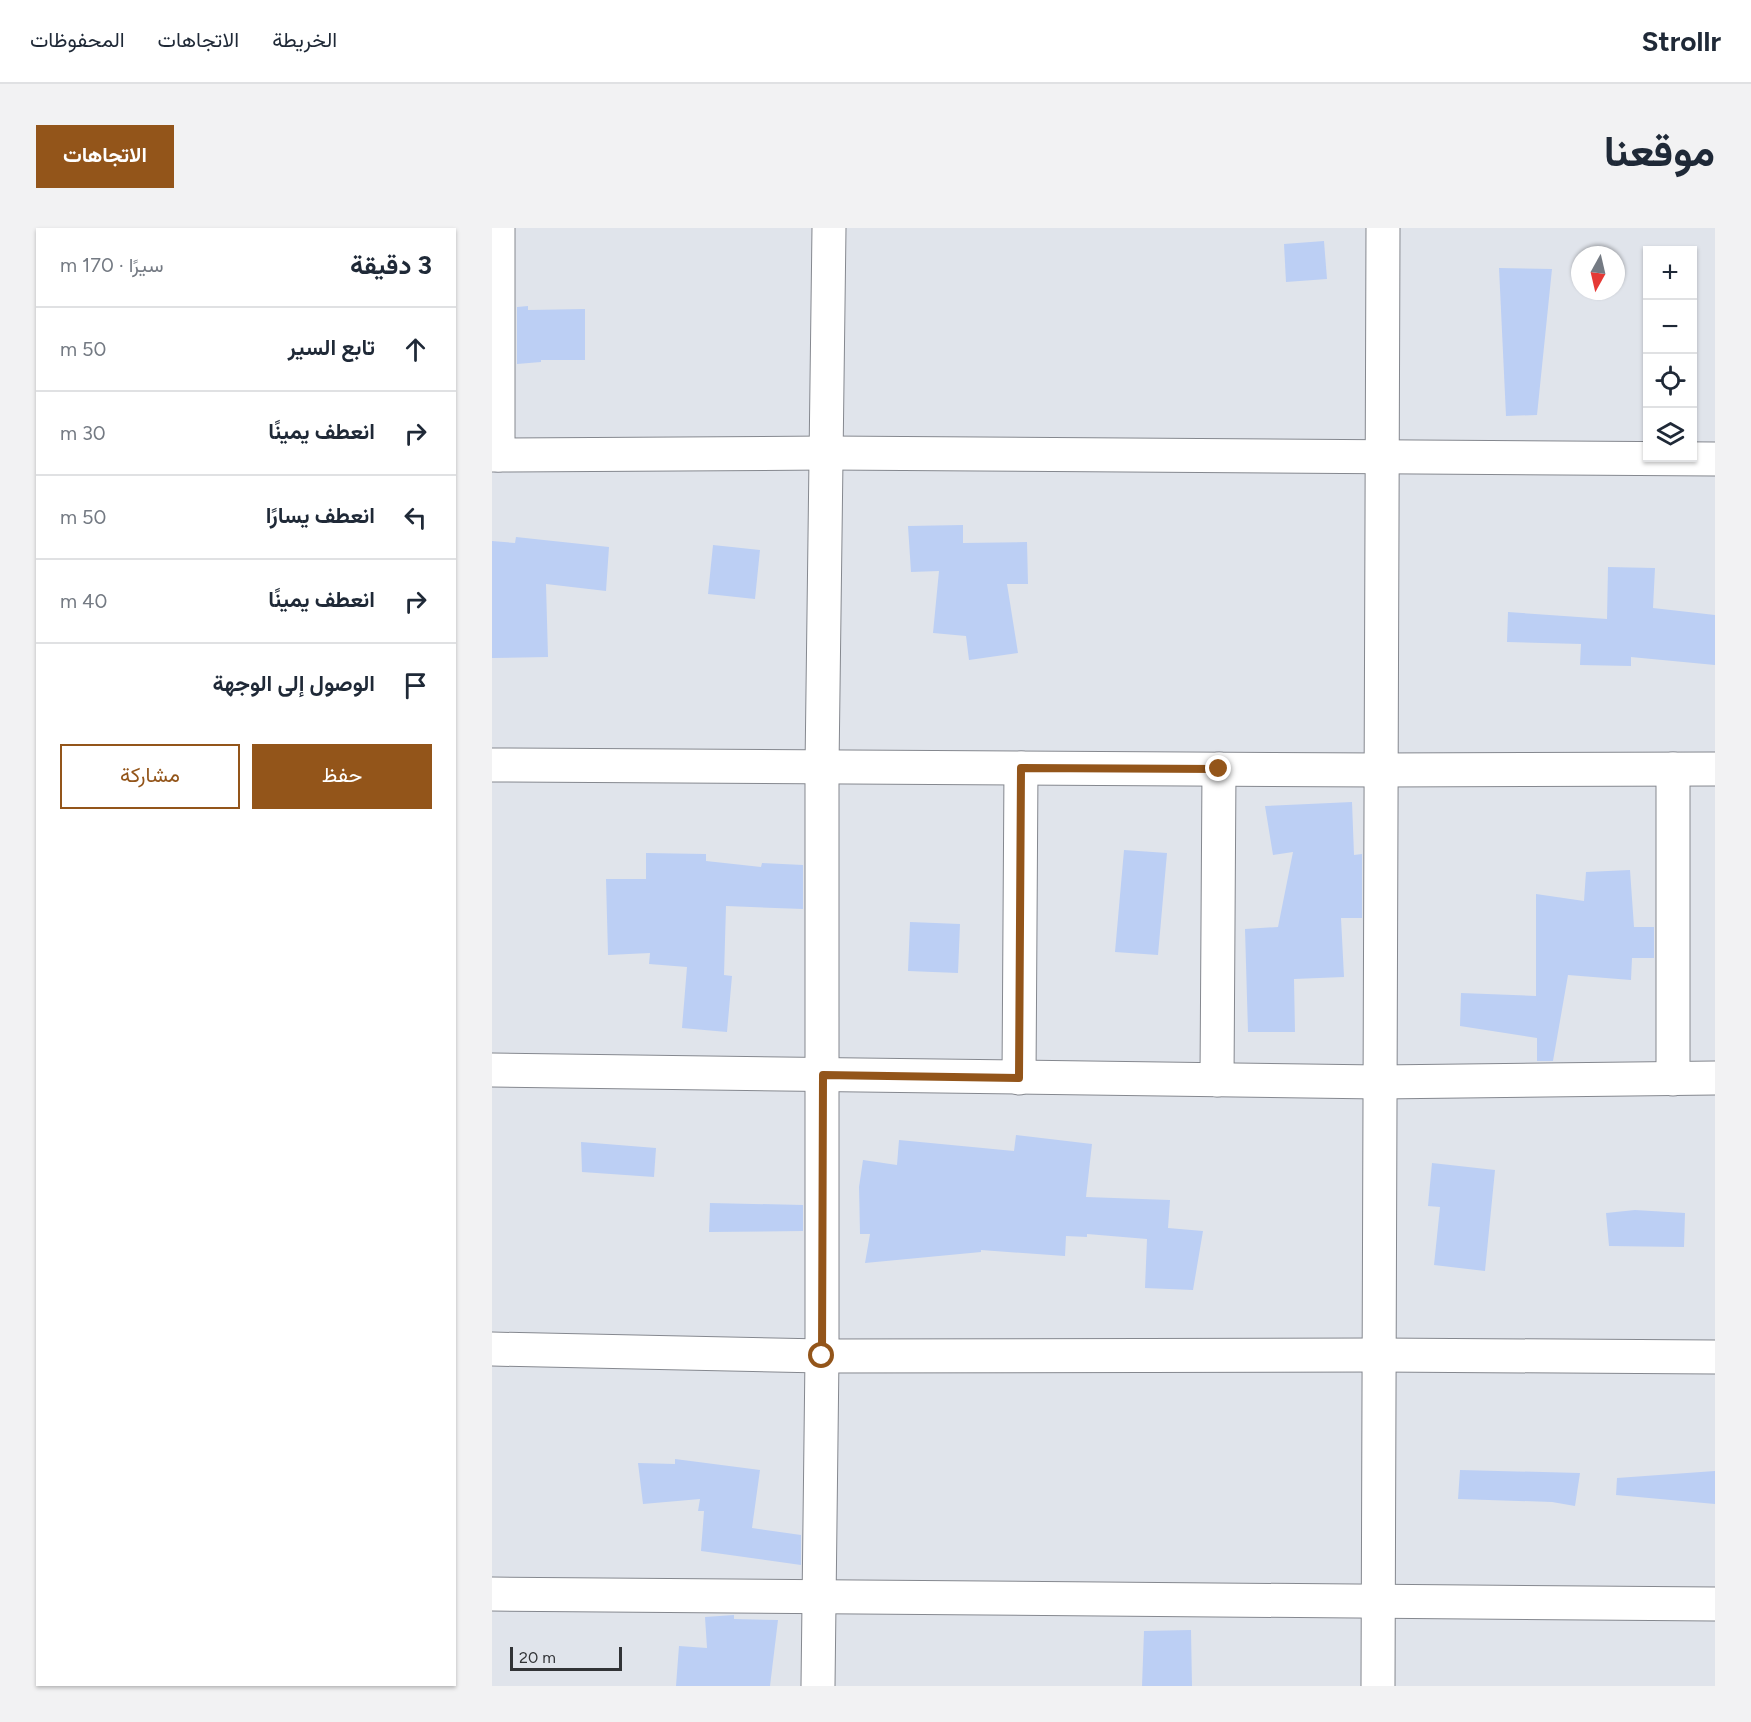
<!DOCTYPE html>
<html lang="ar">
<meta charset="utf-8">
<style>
:root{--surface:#fff;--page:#f2f2f3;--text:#1f2937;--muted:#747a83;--line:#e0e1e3;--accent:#93551a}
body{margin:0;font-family:Figtree,Vazirmatn,sans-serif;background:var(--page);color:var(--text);direction:rtl}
.controls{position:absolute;right:18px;top:18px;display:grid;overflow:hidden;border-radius:0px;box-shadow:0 2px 4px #0004}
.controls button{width:54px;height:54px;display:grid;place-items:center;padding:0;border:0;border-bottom:2px solid var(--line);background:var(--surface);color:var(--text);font:30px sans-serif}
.compass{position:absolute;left:1079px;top:18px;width:54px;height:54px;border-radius:50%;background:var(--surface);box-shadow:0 2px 4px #0004;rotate:188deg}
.scale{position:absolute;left:18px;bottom:15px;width:112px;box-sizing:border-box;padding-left:6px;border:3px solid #313336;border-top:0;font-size:16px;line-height:21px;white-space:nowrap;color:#313336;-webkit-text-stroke:4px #e0e4eb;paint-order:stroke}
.stop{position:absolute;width:18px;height:18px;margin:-14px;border:4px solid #93551a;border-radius:50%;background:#fff}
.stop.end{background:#93551a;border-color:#fff;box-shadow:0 2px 6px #0008}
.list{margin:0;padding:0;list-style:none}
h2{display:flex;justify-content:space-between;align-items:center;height:78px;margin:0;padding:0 24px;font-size:26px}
h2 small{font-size:20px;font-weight:400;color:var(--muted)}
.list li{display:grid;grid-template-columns:39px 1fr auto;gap:18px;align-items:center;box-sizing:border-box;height:84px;padding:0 24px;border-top:2px solid var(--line)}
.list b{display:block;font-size:22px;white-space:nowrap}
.list em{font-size:20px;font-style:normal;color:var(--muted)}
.actions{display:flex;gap:12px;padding:18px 24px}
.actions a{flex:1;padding:14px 0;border:2px solid var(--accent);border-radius:0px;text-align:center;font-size:21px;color:var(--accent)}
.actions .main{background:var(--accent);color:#fff}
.icon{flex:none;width:33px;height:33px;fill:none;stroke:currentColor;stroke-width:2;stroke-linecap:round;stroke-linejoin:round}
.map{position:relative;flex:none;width:1223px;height:1458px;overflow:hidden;direction:ltr;border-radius:0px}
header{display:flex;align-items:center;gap:36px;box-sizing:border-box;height:84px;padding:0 30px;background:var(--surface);border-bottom:2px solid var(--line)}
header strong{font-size:28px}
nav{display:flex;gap:33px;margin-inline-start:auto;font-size:21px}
.intro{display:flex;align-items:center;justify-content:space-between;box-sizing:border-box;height:144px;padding:0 36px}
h1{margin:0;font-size:42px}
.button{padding:15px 27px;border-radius:0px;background:var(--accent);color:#fff;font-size:21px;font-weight:700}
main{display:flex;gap:36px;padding:0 36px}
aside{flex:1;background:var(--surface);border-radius:0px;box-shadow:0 2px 4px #0004}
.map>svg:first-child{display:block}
.building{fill:#bccff4}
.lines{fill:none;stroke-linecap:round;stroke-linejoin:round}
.minor-casing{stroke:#85888f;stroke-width:35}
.minor{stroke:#fff;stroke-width:33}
.route{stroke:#93551a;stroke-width:8}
</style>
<header>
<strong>Strollr</strong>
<nav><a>الخريطة</a><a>الاتجاهات</a><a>المحفوظات</a></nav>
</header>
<div class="intro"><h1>موقعنا</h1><a class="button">الاتجاهات</a></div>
<main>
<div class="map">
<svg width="1223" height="1458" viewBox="0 0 1223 1458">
<rect width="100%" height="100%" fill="#e0e4eb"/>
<!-- building -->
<g class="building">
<path d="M 832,13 L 835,51 L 794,54 L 792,16 Z"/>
<path d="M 1007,40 L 1060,41 L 1045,187 L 1014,188 Z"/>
<path d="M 36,78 L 36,82 L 93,81 L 93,132 L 49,132 L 49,134 L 25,136 L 25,79 Z"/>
<path d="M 471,297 L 471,315 L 535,314 L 536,356 L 515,356 L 526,425 L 477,432 L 474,408 L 441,405 L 447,343 L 419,344 L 416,298 Z"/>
<path d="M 24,309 L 117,319 L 114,363 L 54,356 L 56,429 L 0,430 L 0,313 L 23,315 Z"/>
<path d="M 221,317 L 268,322 L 263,371 L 216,366 Z"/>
<path d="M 1116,339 L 1163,340 L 1161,380 L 1223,387 L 1223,437 L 1139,429 L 1139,438 L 1088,437 L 1089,416 L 1015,414 L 1016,384 L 1115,391 Z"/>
<path d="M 860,574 L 862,627 L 870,626 L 870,690 L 849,690 L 852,749 L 802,751 L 803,804 L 756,804 L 753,701 L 786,699 L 801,624 L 781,627 L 773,578 Z"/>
<path d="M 632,622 L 675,625 L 666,727 L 623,724 Z"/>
<path d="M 154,625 L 214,626 L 214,633 L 269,639 L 270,635 L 311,637 L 311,681 L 234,678 L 232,747 L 240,748 L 235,804 L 190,800 L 195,739 L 157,736 L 158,725 L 116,727 L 114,651 L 154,651 Z"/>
<path d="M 1138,642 L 1142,699 L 1162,699 L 1162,730 L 1140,730 L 1139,752 L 1076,747 L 1061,833 L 1045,833 L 1045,810 L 968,798 L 969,765 L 1044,768 L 1044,666 L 1092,673 L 1094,644 Z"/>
<path d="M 418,694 L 468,696 L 466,745 L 416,743 Z"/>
<path d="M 524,907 L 600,916 L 594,969 L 678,972 L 676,1000 L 711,1003 L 701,1062 L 653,1060 L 655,1011 L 595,1006 L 595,1009 L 574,1008 L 573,1028 L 489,1022 L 489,1024 L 373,1035 L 378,1006 L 368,1006 L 367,959 L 371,932 L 405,937 L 407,912 L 522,923 Z"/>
<path d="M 89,914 L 164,920 L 162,949 L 90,944 Z"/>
<path d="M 940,935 L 1003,942 L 993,1043 L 942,1037 L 948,979 L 936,978 Z"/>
<path d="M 218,975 L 311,977 L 311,1003 L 217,1004 Z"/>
<path d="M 1143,982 L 1193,985 L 1192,1019 L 1117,1018 L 1114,985 Z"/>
<path d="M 183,1231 L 268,1242 L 260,1300 L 309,1307 L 309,1337 L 209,1323 L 212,1283 L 206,1283 L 208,1271 L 151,1276 L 146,1235 L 183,1236 Z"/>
<path d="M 968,1242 L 1088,1245 L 1083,1278 L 1060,1274 L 966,1271 Z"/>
<path d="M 1223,1243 L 1223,1276 L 1124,1267 L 1125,1250 Z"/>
<path d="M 242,1387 L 242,1391 L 286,1392 L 278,1458 L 184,1458 L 187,1418 L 215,1420 L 213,1389 Z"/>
<path d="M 699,1402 L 700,1458 L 650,1458 L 652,1403 Z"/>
</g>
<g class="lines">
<!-- minor casing -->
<g class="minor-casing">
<g id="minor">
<path d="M 6,0 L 6,227"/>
<path d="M 0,227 L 335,225 L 1223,231"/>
<path d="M 0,537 L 888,542 L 1223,541"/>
<path d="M 0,842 L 887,854 L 1223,850"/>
<path d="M 527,850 L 529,540"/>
<path d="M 1181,851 L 1181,541"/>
<path d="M 725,852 L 727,541"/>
<path d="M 0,1121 L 330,1128 L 886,1127 L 1223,1129"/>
<path d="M 0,1366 L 1223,1376"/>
<path d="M 326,1458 L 330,1128 L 330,540 L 337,0"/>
<path d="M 886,1458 L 891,0"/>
</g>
</g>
<!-- minor -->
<use href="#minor" class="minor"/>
</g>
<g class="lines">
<!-- route -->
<path class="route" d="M 330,1128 L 331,847 L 527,850 L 529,540 L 727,541"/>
</g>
</svg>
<div class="controls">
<button>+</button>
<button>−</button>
<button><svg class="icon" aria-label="locate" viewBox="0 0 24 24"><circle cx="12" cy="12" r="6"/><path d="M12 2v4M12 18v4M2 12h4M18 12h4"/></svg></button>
<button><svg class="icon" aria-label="layers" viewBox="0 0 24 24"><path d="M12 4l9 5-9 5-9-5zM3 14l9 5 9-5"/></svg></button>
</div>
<svg class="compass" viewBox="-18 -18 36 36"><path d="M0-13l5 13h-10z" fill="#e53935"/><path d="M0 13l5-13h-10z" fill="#747a83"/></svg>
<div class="scale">20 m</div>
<div class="stop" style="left:330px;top:1128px"></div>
<div class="stop end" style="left:727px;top:541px"></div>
</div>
<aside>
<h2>3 دقيقة<small>سيرًا · 170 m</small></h2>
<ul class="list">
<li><svg class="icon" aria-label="ahead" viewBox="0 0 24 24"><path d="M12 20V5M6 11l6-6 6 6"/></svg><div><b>تابع السير</b></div><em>50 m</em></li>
<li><svg class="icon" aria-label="right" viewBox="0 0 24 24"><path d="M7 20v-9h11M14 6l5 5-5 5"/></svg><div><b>انعطف يمينًا</b></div><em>30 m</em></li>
<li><svg class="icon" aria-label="left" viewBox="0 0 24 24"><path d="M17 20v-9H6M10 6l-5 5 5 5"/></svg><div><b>انعطف يسارًا</b></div><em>50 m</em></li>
<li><svg class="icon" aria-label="right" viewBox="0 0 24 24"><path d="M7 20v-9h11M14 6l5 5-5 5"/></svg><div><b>انعطف يمينًا</b></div><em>40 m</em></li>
<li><svg class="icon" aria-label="arrive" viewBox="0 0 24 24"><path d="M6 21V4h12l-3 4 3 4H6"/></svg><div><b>الوصول إلى الوجهة</b></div></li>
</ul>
<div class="actions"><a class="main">حفظ</a><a>مشاركة</a></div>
</aside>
</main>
